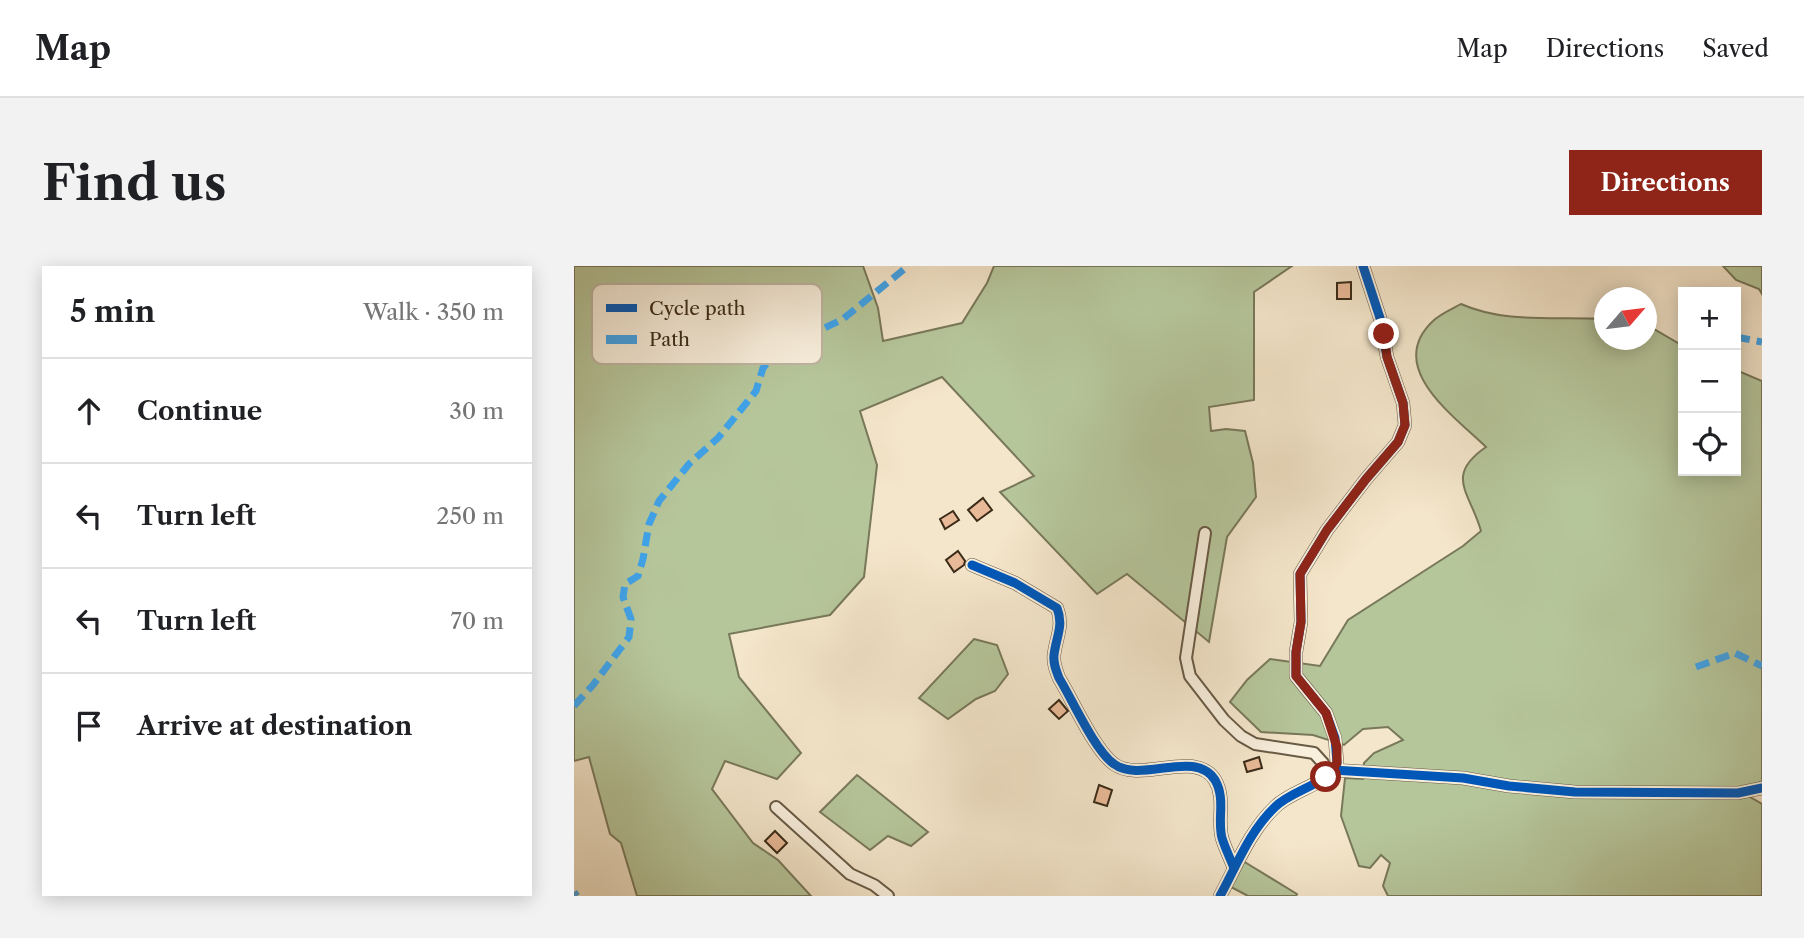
<!DOCTYPE html>
<meta charset="utf-8">
<style>
:root{--surface:#fff;--page:#f2f2f2;--text:#202124;--muted:#757577;--line:#e0e0e0;--accent:#8f2418}
body{margin:0;font-family:"Libre Caslon Text",serif;background:var(--page);color:var(--text)}
.controls{position:absolute;right:21px;top:21px;display:grid;overflow:hidden;border-radius:0px;box-shadow:0 4px 18px #0003}
.controls button{width:63px;height:63px;display:grid;place-items:center;padding:0;border:0;border-bottom:2px solid var(--line);background:var(--surface);color:var(--text);font:35px sans-serif}
.compass{position:absolute;left:1020px;top:21px;width:63px;height:63px;border-radius:50%;background:var(--surface);box-shadow:0 4px 18px #0003;rotate:62deg}
.stop{position:absolute;width:21px;height:21px;margin:-16px;border:5px solid #8f2418;border-radius:50%;background:#fff}
.stop.end{background:#8f2418;border-color:#fff;box-shadow:0 2px 7px #0008}
.list{margin:0;padding:0;list-style:none}
h2{display:flex;justify-content:space-between;align-items:center;height:91px;margin:0;padding:0 28px;font-size:30px}
h2 small{font-size:23px;font-weight:400;color:var(--muted)}
.list li{display:grid;grid-template-columns:46px 1fr auto;gap:21px;align-items:center;box-sizing:border-box;height:105px;padding:0 28px;border-top:2px solid var(--line)}
.list b{display:block;font-size:26px;white-space:nowrap}
.list em{font-size:23px;font-style:normal;color:var(--muted)}
.icon{flex:none;width:38px;height:38px;fill:none;stroke:currentColor;stroke-width:2;stroke-linecap:round;stroke-linejoin:round}
.map{position:relative;flex:none;width:1188px;height:630px;overflow:hidden;border-radius:0px}
header{display:flex;align-items:center;gap:42px;box-sizing:border-box;height:98px;padding:0 35px;background:var(--surface);border-bottom:2px solid var(--line)}
header strong{font-size:33px}
nav{display:flex;gap:38px;margin-inline-start:auto;font-size:24px}
.intro{display:flex;align-items:center;justify-content:space-between;box-sizing:border-box;height:168px;padding:0 42px}
h1{margin:0;font-size:49px}
.button{padding:18px 32px;border-radius:0px;background:var(--accent);color:#fff;font-size:24px;font-weight:700}
main{display:flex;gap:42px;padding:0 42px}
aside{flex:1;background:var(--surface);border-radius:0px;box-shadow:0 4px 18px #0003}
.map>svg:first-child{display:block}
.green{fill:#b6c69b;stroke:#78785a;stroke-width:2}
.building{fill:#e9ba98;stroke:#3a2b18;stroke-width:2}
.lines{fill:none;stroke-linecap:round;stroke-linejoin:round}
.minor-casing{stroke:#685a45;stroke-width:14}
.minor{stroke:#f8efdd;stroke-width:10}
.quiet{stroke:#3fa3ea;stroke-width:7;stroke-dasharray:14 7;stroke-linecap:butt}
.cycleway-casing{stroke:#f8efdd;stroke-width:13}
.cycleway{stroke:#0057b8;stroke-width:9}
.route{stroke:#8f2418;stroke-width:9}
.key{fill:#f8efdd;stroke:#bfb4a2;stroke-width:2}
.key-label{font-size:19px;fill:#3a2b18}
</style>
<header>
<strong>Map</strong>
<nav><a>Map</a><a>Directions</a><a>Saved</a></nav>
</header>
<div class="intro"><h1>Find us</h1><a class="button">Directions</a></div>
<main>
<aside>
<h2>5 min<small>Walk · 350 m</small></h2>
<ul class="list">
<li><svg class="icon" aria-label="ahead" viewBox="0 0 24 24"><path d="M12 20V5M6 11l6-6 6 6"/></svg><div><b>Continue</b></div><em>30 m</em></li>
<li><svg class="icon" aria-label="left" viewBox="0 0 24 24"><path d="M17 20v-9H6M10 6l-5 5 5 5"/></svg><div><b>Turn left</b></div><em>250 m</em></li>
<li><svg class="icon" aria-label="left" viewBox="0 0 24 24"><path d="M17 20v-9H6M10 6l-5 5 5 5"/></svg><div><b>Turn left</b></div><em>70 m</em></li>
<li><svg class="icon" aria-label="arrive" viewBox="0 0 24 24"><path d="M6 21V4h12l-3 4 3 4H6"/></svg><div><b>Arrive at destination</b></div></li>
</ul>
</aside>
<div class="map">
<svg width="1188" height="630" viewBox="0 0 1188 630">
<rect width="100%" height="100%" fill="#f4e6cb"/>
<filter id="stains"><feTurbulence type="fractalNoise" baseFrequency=".00286" numOctaves="4"/><feColorMatrix values="0 0 0 0 .2 0 0 0 0 .09 0 0 0 0 .02 0 0 0 .5 -.17"/></filter>
<radialGradient id="worn" r=".72"><stop offset=".6" stop-color="#630" stop-opacity="0"/><stop offset="1" stop-color="#630" stop-opacity=".3"/></radialGradient>
<!-- green -->
<g class="green">
<path d="M 0,0 L 289,0 L 304,42 L 309,75 L 388,57 L 413,17 L 420,0 L 718,0 L 680,26 L 680,134 L 635,141 L 637,165 L 652,163 L 671,165 L 679,197 L 682,231 L 653,271 L 635,376 L 553,308 L 523,328 L 426,226 L 460,210 L 368,111 L 286,145 L 303,199 L 290,311 L 256,349 L 155,368 L 165,411 L 227,487 L 203,513 L 151,495 L 138,523 L 179,577 L 204,594 L 237,630 L 63,630 L 47,577 L 36,568 L 15,491 L 0,495 Z"/>
<path d="M 1149,0 L 1188,0 L 1188,28 L 1185,23 L 1162,14 Z"/>
<path d="M 887,38 C 932,58 982,50 1030,53 L 1030,74 L 1072,74 L 1073,59 L 1109,80 L 1109,205 L 1162,205 L 1162,104 L 1188,115 L 1188,516 L 1163,523 L 971,521 L 877,506 L 876,516 L 962,528 L 1176,531 L 1188,538 L 1188,630 L 814,630 L 809,620 L 816,597 L 807,589 L 796,602 L 785,600 L 767,550 L 771,512 L 789,513 L 790,497 L 800,487 L 829,474 L 814,461 L 789,463 L 770,479 L 739,469 L 687,466 L 656,436 L 673,414 L 696,393 L 746,400 L 774,354 L 889,280 L 907,265 C 896,226 870,210 912,181 C 880,150 810,101 859,55 C 866,48 878,43 887,38 Z"/>
<path d="M 400,373 L 423,379 L 434,408 L 421,425 L 402,433 L 374,453 L 345,432 Z"/>
<path d="M 283,509 L 354,566 L 337,580 L 314,570 L 296,584 L 246,546 Z"/>
<path d="M 669,595 L 723,628 L 722,630 L 674,630 L 657,621 Z"/>
</g>
<!-- building -->
<g class="building">
<path d="M 777,16 L 777,33 L 763,33 L 763,17 Z"/>
<path d="M 409,232 L 418,244 L 403,255 L 394,244 Z"/>
<path d="M 379,245 L 385,254 L 371,263 L 366,253 Z"/>
<path d="M 384,285 L 391,295 L 390,299 L 380,306 L 372,294 Z"/>
<path d="M 485,434 L 494,445 L 485,453 L 475,443 Z"/>
<path d="M 685,491 L 688,502 L 673,506 L 670,496 Z"/>
<path d="M 525,519 L 538,524 L 533,540 L 520,536 Z"/>
<path d="M 201,565 L 213,577 L 203,587 L 191,575 Z"/>
</g>
<g class="lines">
<!-- minor casing -->
<g class="minor-casing">
<g id="minor">
<path d="M 631,267 L 612,392 L 616,410 L 650,454 L 667,470 L 681,478 L 740,487 L 749,497 L 752,511"/>
<path d="M 398,299 L 441,317 L 483,342 C 490,360 482,371 480,389 C 479,397 482,404 485,412 C 498,433 521,485 540,498 C 567,518 621,482 641,514 C 652,533 643,553 648,572 C 651,582 656,592 660,602"/>
<path d="M 759,504 L 889,512 L 935,520 L 1001,526 L 1164,527 L 1188,522"/>
<path d="M 202,541 L 276,608 L 300,619 L 314,630"/>
<path d="M 646,630 C 663,599 675,566 701,541 C 719,523 752,520 763,497 L 761,472 L 752,447 L 722,410 L 722,386 L 727,356 L 726,308 L 753,264 L 792,213 L 824,176 L 831,159 L 829,137 L 813,91 L 806,52 L 789,0"/>
</g>
</g>
<!-- minor -->
<use href="#minor" class="minor"/>
<!-- quiet -->
<g class="quiet">
<path d="M 1162,71 L 1188,76"/>
<path d="M 1122,401 L 1161,387 L 1188,400"/>
<path d="M 0,440 L 19,419 L 55,371 L 57,353 L 49,331 L 51,318 L 64,310 L 69,293 L 75,258 L 85,235 L 115,198 L 144,172 L 182,125 L 189,102 L 205,84 L 269,53 L 334,0"/>
<path d="M 0,626 L 3,630"/>
</g>
<!-- cycleway casing -->
<g class="cycleway-casing">
<g id="cycleway">
<path d="M 398,299 L 441,317 L 483,342 C 490,360 482,371 480,389 C 479,397 482,404 485,412 C 498,433 521,485 540,498 C 567,518 621,482 641,514 C 652,533 643,553 648,572 C 651,582 656,592 660,602"/>
<path d="M 759,504 L 889,512 L 935,520 L 1001,526 L 1164,527 L 1188,522"/>
<path d="M 646,630 C 663,599 675,566 701,541 C 719,523 752,520 763,497 L 761,472 L 752,447 L 722,410 L 722,386 L 727,356 L 726,308 L 753,264 L 792,213 L 824,176 L 831,159 L 829,137 L 813,91 L 806,52 L 789,0"/>
</g>
</g>
<!-- cycleway -->
<use href="#cycleway" class="cycleway"/>
</g>
<g class="lines">
<!-- route -->
<path class="route" d="M 752,511 L 763,497 L 763,481 L 752,447 L 722,410 L 722,386 L 727,356 L 726,308 L 753,264 L 792,213 L 824,176 L 831,159 L 829,137 L 813,91 L 810,68"/>
</g>
<!-- legend -->
<rect x="18" y="18" width="230" height="80" rx="10" class="key"/>
<rect x="32" y="38" width="31" height="8" fill="#0057b8"/>
<rect x="32" y="69" width="31" height="9" fill="#3fa3ea"/>
<g class="key-label">
<text x="75" y="49">Cycle path</text>
<text x="75" y="80">Path</text>
</g>
<rect width="100%" height="100%" filter="url(#stains)"/>
<rect width="100%" height="100%" fill="url(#worn)"/>
</svg>
<div class="controls">
<button>+</button>
<button>−</button>
<button><svg class="icon" aria-label="locate" viewBox="0 0 24 24"><circle cx="12" cy="12" r="6"/><path d="M12 2v4M12 18v4M2 12h4M18 12h4"/></svg></button>
</div>
<svg class="compass" viewBox="-18 -18 36 36"><path d="M0-13l5 13h-10z" fill="#e53935"/><path d="M0 13l5-13h-10z" fill="#757577"/></svg>
<div class="stop" style="left:752px;top:511px"></div>
<div class="stop end" style="left:810px;top:68px"></div>
</div>
</main>
